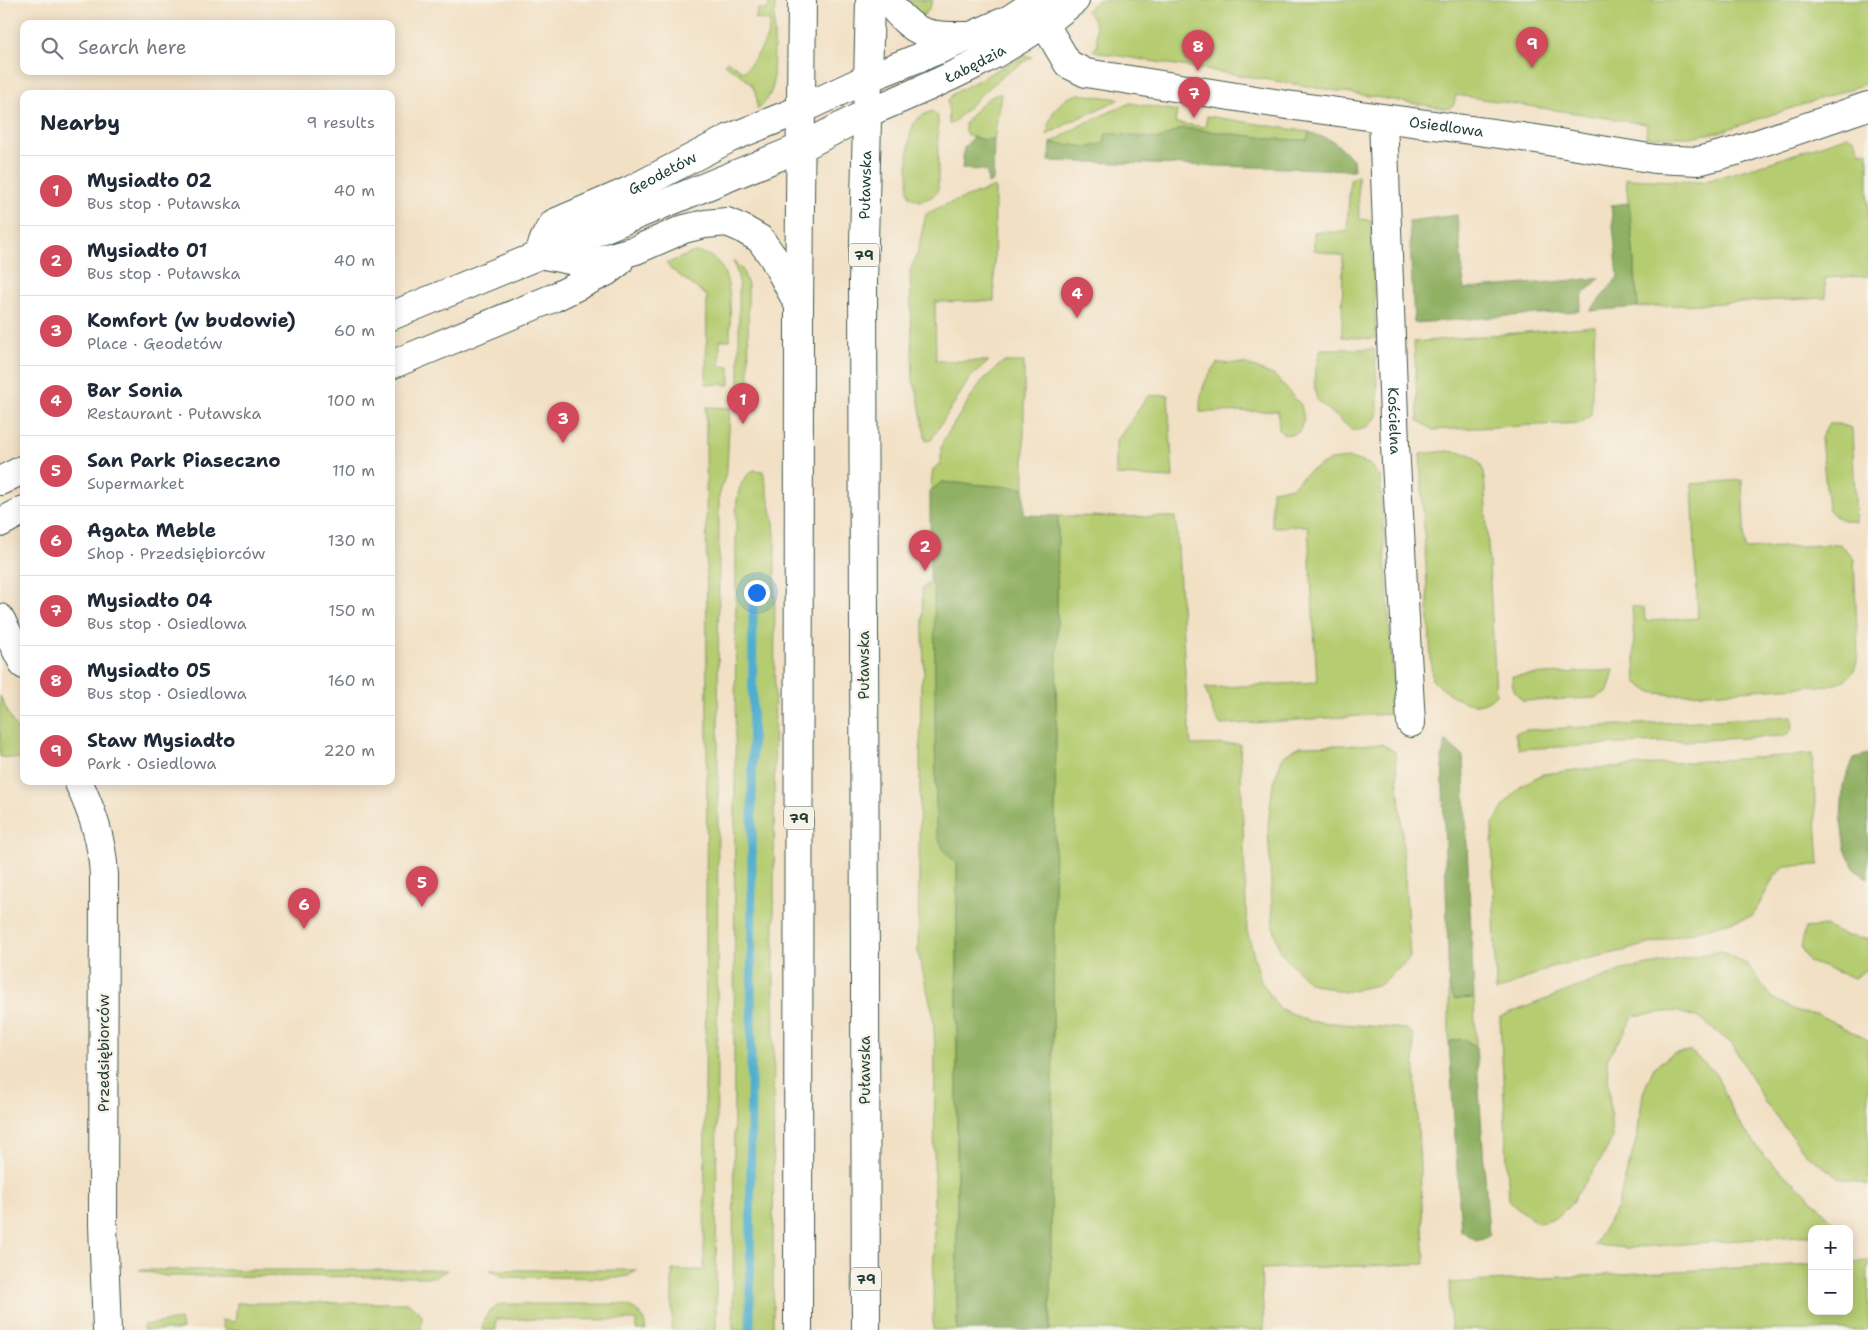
<!DOCTYPE html>
<meta charset="utf-8">
<style>
:root{--surface:#fff;--page:#f2f2f3;--text:#1f2937;--muted:#747a83;--line:#e0e1e3;--accent:#d1495b}
body{margin:0;font-family:"Shantell Sans",sans-serif;background:var(--page);color:var(--text)}
.controls{position:absolute;right:15px;bottom:15px;display:grid;overflow:hidden;border-radius:10px;box-shadow:0 2px 12px #0003}
.controls button{width:45px;height:45px;display:grid;place-items:center;padding:0;border:0;border-bottom:1px solid var(--line);background:var(--surface);color:var(--text);font:25px sans-serif}
.you{position:absolute;left:756px;top:592px;width:18px;height:18px;margin:-12px;border:4px solid #fff;border-radius:50%;background:#1a73e8;box-shadow:0 0 0 8px #1a73e833}
.badge{display:grid;place-items:center;width:32px;height:32px;border-radius:50%;background:var(--accent);color:#fff;font-size:16px;font-weight:700}
.pin{position:absolute;translate:-50% -41px;filter:drop-shadow(0 1px 2px #0008)}
.pin::after{content:'';position:absolute;top:26px;width:18px;height:15px;background:inherit;clip-path:polygon(0 0,100% 0,50% 100%)}
.list{margin:0;padding:0;list-style:none}
h2{display:flex;justify-content:space-between;align-items:center;height:65px;margin:0;padding:0 20px;font-size:21px}
h2 small{font-size:16px;font-weight:400;color:var(--muted)}
.list li{display:grid;grid-template-columns:32px 1fr auto;gap:15px;align-items:center;box-sizing:border-box;height:70px;padding:0 20px;border-top:1px solid var(--line)}
.list b{display:block;font-size:19px;white-space:nowrap}
.list p{margin:0;font-size:16px;white-space:nowrap;color:var(--muted)}
.list em{font-size:16px;font-style:normal;color:var(--muted)}
.icon{flex:none;width:28px;height:28px;fill:none;stroke:currentColor;stroke-width:2;stroke-linecap:round;stroke-linejoin:round}
.map{position:relative;flex:none;width:1868px;height:1330px;overflow:hidden}
.search{position:absolute;background:var(--surface);box-shadow:0 2px 12px #0003;left:20px;top:20px;width:375px;height:55px;display:flex;align-items:center;gap:12px;box-sizing:border-box;padding:0 18px;border-radius:10px;color:var(--muted);font-size:19px}
.panel{position:absolute;background:var(--surface);box-shadow:0 2px 12px #0003;left:20px;top:90px;width:375px;height:695px;border-radius:10px}
.map>svg:first-child{display:block}
.green{fill:#b5cc71;stroke:#6a8452}
.forest{fill:#90b063;stroke:#58764c}
.lines{fill:none;stroke-linecap:round;stroke-linejoin:round}
.stream{stroke:#4fadcd;stroke-width:9}
.street-casing{stroke:#3f554a;stroke-width:30}
.secondary-casing{stroke:#3f554a;stroke-width:30}
.primary-casing{stroke:#3f554a;stroke-width:30}
.street{stroke:#fff;stroke-width:28}
.secondary{stroke:#fff;stroke-width:28}
.primary{stroke:#fff;stroke-width:28}
.labels{text-anchor:middle;dominant-baseline:central;stroke-width:4.5;stroke-linejoin:round;paint-order:stroke}
.shield{fill:#f7f3e8;stroke:#60746a;stroke-width:1}
.shield-label{font-size:14px;font-weight:bold;fill:#1f3d34}
.street-label{font-size:15px;fill:#1f3d34;stroke:#f7f3e8}
</style>
<div class="map">
<svg width="1868" height="1330" viewBox="0 0 1868 1330">
<rect width="100%" height="100%" fill="#f7f3e8"/>
<filter id="ink" filterUnits="userSpaceOnUse"><feTurbulence type="fractalNoise" baseFrequency=".02" numOctaves="2"/><feDisplacementMap in="SourceGraphic" scale="10" xChannelSelector="R" yChannelSelector="G"/><feConvolveMatrix kernelMatrix="1 2 1 2 8 2 1 2 1" color-interpolation-filters="sRGB"/></filter>
<filter id="wash" filterUnits="userSpaceOnUse"><feTurbulence type="fractalNoise" baseFrequency=".0096" numOctaves="4" result="noise"/><feDisplacementMap in="SourceGraphic" scale="20" xChannelSelector="R" yChannelSelector="G"/><feGaussianBlur stdDeviation="1.12" result="paint"/><feColorMatrix in="noise" values="0 0 0 0 0 0 0 0 0 0 0 0 0 0 0 0 0 1.4 0 .05"/><feComposite in="paint" operator="in"/></filter>
<g filter="url(#wash)">
<rect width="100%" height="100%" fill="#f2e0c4"/>
<!-- green -->
<g class="green">
<path d="M 769,0 L 775,0 L 773,86 C 770,96 766,103 757,109 C 759,83 743,77 724,64 L 727,61 L 744,72 C 756,57 769,42 770,21 L 755,19 L 758,9 L 769,9 Z"/>
<path d="M 905,0 L 933,0 L 928,11 L 921,17 Z"/>
<path d="M 1098,0 L 1868,0 L 1868,83 L 1719,132 L 1689,137 L 1646,137 L 1647,124 L 1456,95 L 1454,104 L 1449,109 L 1101,53 L 1093,50 L 1097,46 C 1097,32 1097,20 1086,11 Z"/>
<path d="M 1024,55 L 1032,57 L 1004,75 L 984,92 L 954,122 L 949,125 L 948,100 L 953,94 Z"/>
<path d="M 1001,94 L 994,139 L 984,140 L 968,136 L 965,131 L 965,123 C 975,112 985,95 1001,94 Z"/>
<path d="M 1079,94 L 1120,99 L 1070,122 L 1047,135 C 1049,114 1058,99 1079,94 Z"/>
<path d="M 1130,103 L 1177,111 L 1175,123 L 1205,127 L 1207,116 L 1309,132 L 1307,140 L 1276,139 L 1183,128 L 1159,139 L 1106,133 L 1105,143 L 1090,147 L 1051,143 L 1083,124 Z"/>
<path d="M 933,111 L 938,116 L 938,190 C 934,197 928,199 920,201 L 910,197 L 908,192 C 909,176 905,133 916,121 C 920,116 926,113 933,111 Z"/>
<path d="M 1848,136 L 1855,139 L 1860,152 L 1868,151 L 1868,276 L 1825,278 L 1826,298 L 1638,307 L 1626,179 L 1702,182 L 1768,163 Z"/>
<path d="M 1358,176 L 1359,219 L 1371,220 L 1376,339 L 1342,337 L 1343,256 L 1314,250 L 1314,232 L 1347,232 L 1350,179 Z"/>
<path d="M 995,187 L 994,301 L 935,302 L 936,361 L 989,361 L 970,378 L 931,440 L 926,441 L 917,392 L 913,381 L 910,271 L 917,255 L 926,214 L 942,206 Z"/>
<path d="M 694,252 C 737,253 730,311 730,340 L 720,340 L 720,366 L 730,367 L 730,385 L 706,384 L 707,296 L 671,269 L 666,264 Z"/>
<path d="M 733,260 L 742,269 L 748,285 L 749,393 L 739,393 L 739,287 L 738,276 Z"/>
<path d="M 1595,326 L 1591,415 L 1581,423 L 1433,430 L 1418,420 L 1414,342 Z"/>
<path d="M 1321,349 L 1374,349 C 1375,359 1380,409 1377,415 C 1373,426 1362,431 1352,430 L 1317,400 C 1312,383 1316,365 1321,349 Z"/>
<path d="M 1003,362 L 1024,362 L 1024,488 L 942,482 L 930,491 L 933,469 L 941,463 L 941,448 L 944,439 L 981,382 Z"/>
<path d="M 1217,363 L 1246,364 L 1275,376 L 1301,405 L 1304,420 L 1299,432 L 1291,435 L 1283,434 L 1279,430 L 1278,411 L 1200,412 C 1200,390 1204,381 1217,363 Z"/>
<path d="M 1168,395 L 1173,478 L 1116,475 L 1116,442 L 1148,396 Z"/>
<path d="M 706,407 L 730,408 L 727,469 L 719,496 L 716,1330 L 672,1330 L 672,1270 L 704,1270 L 707,746 Z"/>
<path d="M 1828,424 L 1838,424 L 1852,428 L 1856,522 C 1843,521 1835,519 1828,508 L 1821,438 Z"/>
<path d="M 1447,451 C 1468,454 1475,451 1484,472 L 1496,694 C 1475,717 1450,695 1432,680 L 1420,454 Z"/>
<path d="M 1350,458 L 1369,464 L 1380,477 L 1395,709 L 1390,714 L 1221,725 L 1214,715 L 1205,688 L 1317,682 L 1308,526 L 1272,527 L 1272,490 L 1292,487 L 1308,472 L 1331,460 Z"/>
<path d="M 754,470 L 763,471 L 774,523 L 775,535 L 773,1330 L 733,1330 L 736,536 C 737,515 732,483 754,470 Z"/>
<path d="M 1742,480 L 1745,549 L 1840,544 L 1854,559 L 1858,656 C 1854,675 1851,678 1833,685 L 1673,695 L 1650,692 L 1636,682 L 1632,606 L 1644,608 L 1645,621 L 1698,618 L 1692,484 Z"/>
<path d="M 1058,516 L 1175,517 L 1177,533 L 1186,689 L 1191,745 L 1240,744 L 1247,931 L 1261,981 L 1279,1008 L 1308,1021 L 1394,1028 L 1406,1029 L 1413,1034 L 1425,1264 L 1261,1269 L 1264,1330 L 1050,1330 Z"/>
<path d="M 930,582 L 934,586 L 944,851 L 957,864 L 957,1330 L 933,1330 L 935,1049 L 933,1014 L 918,953 L 921,683 L 924,674 L 922,589 Z"/>
<path d="M 1614,670 L 1608,691 L 1595,698 L 1523,701 L 1513,690 L 1512,676 Z"/>
<path d="M 0,696 L 14,725 L 24,739 L 24,759 L 0,757 Z"/>
<path d="M 1792,716 L 1793,728 L 1786,736 L 1519,749 L 1515,733 L 1527,730 Z"/>
<path d="M 1382,744 L 1395,752 L 1401,816 L 1410,958 L 1381,984 L 1344,992 L 1310,983 L 1281,953 L 1273,926 L 1268,825 L 1273,783 L 1283,756 L 1300,746 Z"/>
<path d="M 1812,754 L 1819,865 L 1785,866 L 1774,877 L 1753,916 L 1623,951 L 1551,967 L 1496,992 L 1492,826 L 1505,804 L 1522,785 L 1543,774 L 1583,769 Z"/>
<path d="M 1826,926 C 1839,935 1852,938 1868,938 L 1868,968 L 1854,978 L 1809,962 L 1801,948 L 1805,928 Z"/>
<path d="M 1721,951 L 1748,965 L 1772,998 L 1801,1013 L 1817,1014 L 1868,1040 L 1868,1185 L 1839,1178 L 1807,1155 L 1766,1104 L 1732,1044 L 1699,1018 L 1675,1011 L 1634,1016 L 1607,1059 L 1612,1139 L 1602,1158 L 1569,1206 L 1556,1218 L 1537,1223 L 1509,1201 L 1500,1017 L 1622,970 Z"/>
<path d="M 1449,986 L 1454,999 L 1474,998 L 1476,1046 L 1461,1039 L 1449,1042 Z"/>
<path d="M 1690,1051 L 1716,1073 L 1735,1117 L 1766,1158 L 1806,1193 L 1839,1229 L 1812,1229 L 1812,1235 L 1627,1248 L 1594,1245 L 1617,1207 L 1637,1137 L 1643,1093 L 1654,1067 L 1674,1053 Z"/>
<path d="M 1868,1261 L 1868,1330 L 1451,1330 L 1449,1283 L 1812,1264 L 1812,1311 L 1849,1311 L 1849,1262 Z"/>
<path d="M 139,1270 L 448,1270 L 435,1277 L 165,1276 Z"/>
<path d="M 490,1270 L 638,1270 L 628,1276 L 617,1278 L 504,1277 Z"/>
<path d="M 237,1303 L 409,1303 L 422,1315 L 421,1330 L 226,1330 L 223,1327 L 222,1320 L 235,1322 Z"/>
<path d="M 501,1304 L 621,1304 C 637,1307 644,1315 646,1330 L 636,1330 L 636,1320 L 496,1319 L 496,1330 L 482,1330 C 483,1318 489,1309 501,1304 Z"/>
<path d="M 180,1320 L 182,1330 L 143,1330 L 143,1325 Z"/>
</g>
<!-- forest -->
<g class="forest">
<path d="M 1183,128 L 1276,139 L 1307,140 L 1309,132 L 1333,141 L 1353,159 L 1354,170 L 1049,161 L 1051,143 L 1090,147 L 1104,143 L 1106,133 L 1159,139 Z"/>
<path d="M 973,137 L 984,140 L 994,139 L 993,181 L 988,184 L 987,172 L 983,170 L 962,169 L 964,148 Z"/>
<path d="M 1629,203 L 1638,307 L 1590,311 L 1618,277 L 1611,205 Z"/>
<path d="M 1457,215 L 1464,289 L 1600,278 L 1583,294 L 1579,311 L 1414,323 L 1409,221 Z"/>
<path d="M 942,482 L 1024,488 L 1024,515 L 1058,516 L 1050,1330 L 957,1330 L 957,864 L 944,851 L 936,832 L 934,586 L 930,582 L 930,491 Z"/>
<path d="M 1446,741 L 1463,756 L 1474,998 L 1454,999 L 1449,986 L 1442,756 Z"/>
<path d="M 1868,754 L 1868,878 L 1855,870 L 1845,849 L 1841,821 L 1843,785 L 1854,758 Z"/>
<path d="M 1461,1039 L 1476,1046 L 1489,1236 L 1476,1240 L 1461,1231 L 1449,1042 Z"/>
</g>
<g class="lines">
<!-- stream -->
<path class="stream" d="M 750,1330 L 753,591"/>
</g>
</g>
<g filter="url(#ink)">
<g class="lines">
<!-- street casing -->
<g class="street-casing">
<g id="street">
<path id="s1" d="M 1044,23 L 1068,64 L 1086,73 L 1287,105 L 1536,139 L 1655,159 L 1698,161 L 1736,151 L 1868,106"/>
<path d="M 868,78 L 943,48 L 1010,19 L 1039,0"/>
<path id="s2" d="M 867,113 C 939,83 1014,51 1075,0"/>
<path id="s3" d="M 1383,119 L 1395,445 L 1411,723"/>
<path d="M 0,618 L 24,665"/>
<path d="M 78,781 C 93,814 102,839 104,875 L 103,1225 L 107,1330"/>
</g>
</g>
<!-- secondary casing -->
<g class="secondary-casing">
<g id="secondary">
<path id="s4" d="M 539,254 C 543,242 546,233 554,223 L 631,190 L 730,138 L 802,109 L 868,78"/>
<path d="M 391,316 L 802,147 L 867,113"/>
<path d="M 0,481 L 24,469"/>
<path d="M 0,523 L 24,510"/>
</g>
</g>
<!-- primary casing -->
<g class="primary-casing">
<g id="primary">
<path d="M 887,0 C 916,37 926,36 971,36"/>
<path d="M 539,254 L 580,262 L 596,261 L 636,250 L 684,229 L 705,224 L 727,222 L 741,228 L 760,239 L 773,257 L 797,302"/>
<path d="M 391,365 L 553,298 L 606,272 L 619,262"/>
<path d="M 798,1330 L 799,306 L 802,0"/>
<path id="s5" d="M 866,1330 L 863,282 L 870,0"/>
</g>
</g>
<!-- street -->
<use href="#street" class="street"/>
<!-- secondary -->
<use href="#secondary" class="secondary"/>
<!-- primary -->
<use href="#primary" class="primary"/>
</g>
</g>
<g class="labels">
<!-- shield labels -->
<g class="shield">
<rect x="849" y="243.5" width="30" height="23" rx="4"/>
<rect x="784" y="806.5" width="30" height="23" rx="4"/>
<rect x="851" y="1267.5" width="30" height="23" rx="4"/>
</g>
<g class="shield-label">
<text x="864" y="255">79</text>
<text x="799" y="818">79</text>
<text x="866" y="1279">79</text>
</g>
<!-- street labels -->
<g class="street-label">
<text stroke="none"><textPath href="#s2" startOffset="119">Łabędzia</textPath></text>
<text stroke="none"><textPath href="#s1" startOffset="432">Osiedlowa</textPath></text>
<text stroke="none"><textPath href="#s4" startOffset="154">Geodetów</textPath></text>
<text stroke="none"><textPath href="#s5" startOffset="1145">Puławska</textPath></text>
<text stroke="none"><textPath href="#s3" startOffset="302">Kościelna</textPath></text>
<text transform="translate(864 665) rotate(-90)">Puławska</text>
<text transform="translate(104 1053) rotate(-90)">Przedsiębiorców</text>
<text transform="translate(865 1070) rotate(-90)">Puławska</text>
</g>
</g>
</svg>
<div class="controls">
<button>+</button>
<button>−</button>
</div>
<div class="you"></div>
<div class="pin badge" style="left:743px;top:424px">1</div>
<div class="pin badge" style="left:925px;top:571px">2</div>
<div class="pin badge" style="left:563px;top:443px">3</div>
<div class="pin badge" style="left:1077px;top:318px">4</div>
<div class="pin badge" style="left:422px;top:907px">5</div>
<div class="pin badge" style="left:304px;top:929px">6</div>
<div class="pin badge" style="left:1194px;top:118px">7</div>
<div class="pin badge" style="left:1198px;top:71px">8</div>
<div class="pin badge" style="left:1532px;top:68px">9</div>
<div class="search"><svg class="icon" aria-label="search" viewBox="0 0 24 24"><circle cx="10" cy="10" r="6"/><path d="M15 15l6 6"/></svg>Search here</div>
<section class="panel">
<h2>Nearby<small>9 results</small></h2>
<ul class="list">
<li><span class="badge">1</span><div><b>Mysiadło 02</b><p>Bus stop · Puławska</p></div><em>40 m</em></li>
<li><span class="badge">2</span><div><b>Mysiadło 01</b><p>Bus stop · Puławska</p></div><em>40 m</em></li>
<li><span class="badge">3</span><div><b>Komfort (w budowie)</b><p>Place · Geodetów</p></div><em>60 m</em></li>
<li><span class="badge">4</span><div><b>Bar Sonia</b><p>Restaurant · Puławska</p></div><em>100 m</em></li>
<li><span class="badge">5</span><div><b>San Park Piaseczno</b><p>Supermarket</p></div><em>110 m</em></li>
<li><span class="badge">6</span><div><b>Agata Meble</b><p>Shop · Przedsiębiorców</p></div><em>130 m</em></li>
<li><span class="badge">7</span><div><b>Mysiadło 04</b><p>Bus stop · Osiedlowa</p></div><em>150 m</em></li>
<li><span class="badge">8</span><div><b>Mysiadło 05</b><p>Bus stop · Osiedlowa</p></div><em>160 m</em></li>
<li><span class="badge">9</span><div><b>Staw Mysiadło</b><p>Park · Osiedlowa</p></div><em>220 m</em></li>
</ul>
</section>
</div>
